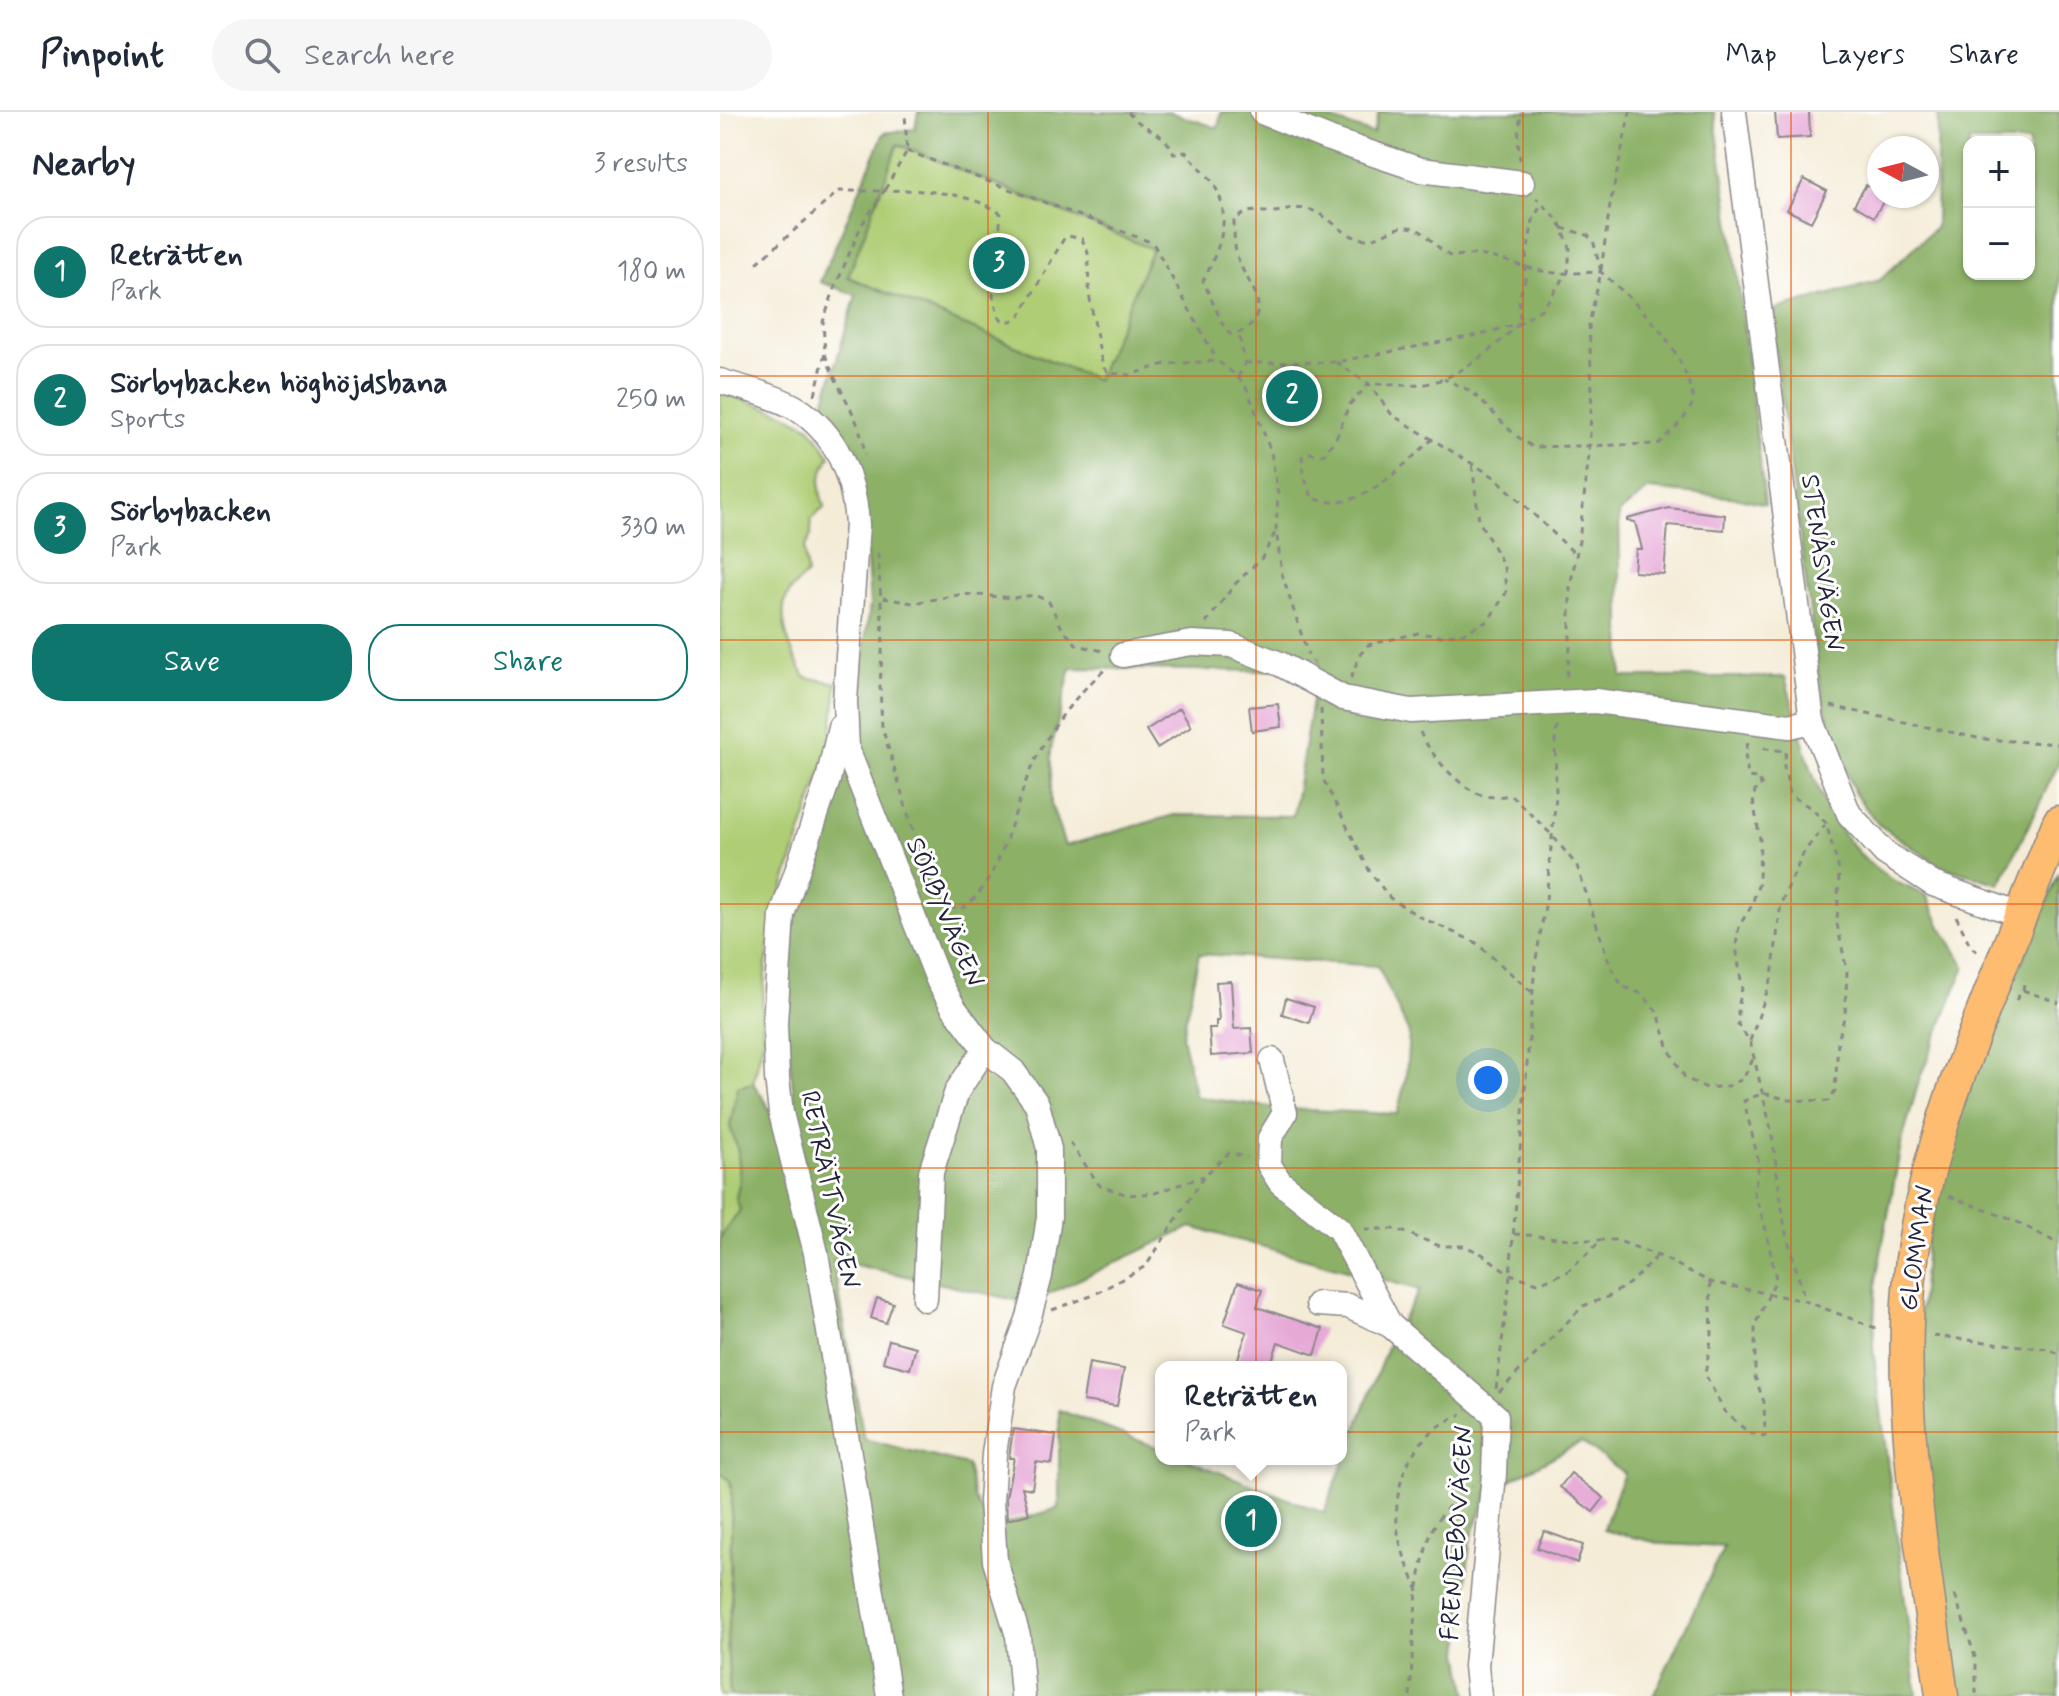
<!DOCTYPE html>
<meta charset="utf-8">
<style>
:root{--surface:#fff;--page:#f6f6f7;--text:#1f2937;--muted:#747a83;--line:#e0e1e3;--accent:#0f766e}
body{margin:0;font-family:Mynerve,sans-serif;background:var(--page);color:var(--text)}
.controls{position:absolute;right:24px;top:24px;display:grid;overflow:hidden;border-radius:16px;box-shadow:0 2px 6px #0004}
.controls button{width:72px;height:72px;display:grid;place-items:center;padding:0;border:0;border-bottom:2px solid var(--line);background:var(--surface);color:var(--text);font:40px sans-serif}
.compass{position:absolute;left:1147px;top:24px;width:72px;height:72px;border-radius:50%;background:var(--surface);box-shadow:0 2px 6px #0004;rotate:277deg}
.you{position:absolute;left:768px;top:968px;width:28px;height:28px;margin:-20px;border:6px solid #fff;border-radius:50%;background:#1a73e8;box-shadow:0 0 0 12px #1a73e833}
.badge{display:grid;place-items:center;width:52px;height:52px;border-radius:50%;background:var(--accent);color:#fff;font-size:26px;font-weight:700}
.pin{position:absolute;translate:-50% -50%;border:4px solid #fff;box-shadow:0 2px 8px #0006}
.popup{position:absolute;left:435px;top:1249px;width:192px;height:104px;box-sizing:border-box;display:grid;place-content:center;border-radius:16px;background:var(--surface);filter:drop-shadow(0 2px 6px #0005);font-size:26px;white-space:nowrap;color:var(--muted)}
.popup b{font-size:30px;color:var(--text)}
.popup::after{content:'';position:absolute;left:50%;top:100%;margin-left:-16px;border:16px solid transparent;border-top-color:var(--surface)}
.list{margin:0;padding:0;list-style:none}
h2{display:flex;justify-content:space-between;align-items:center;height:104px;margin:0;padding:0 32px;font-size:34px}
h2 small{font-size:26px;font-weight:400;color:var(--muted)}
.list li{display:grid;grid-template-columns:52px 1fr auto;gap:24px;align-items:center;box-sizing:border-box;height:112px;margin:0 16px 16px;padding:0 16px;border:2px solid var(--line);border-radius:32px}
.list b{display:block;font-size:30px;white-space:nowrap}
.list p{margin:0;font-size:26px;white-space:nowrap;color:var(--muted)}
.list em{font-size:26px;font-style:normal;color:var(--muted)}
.actions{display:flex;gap:16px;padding:24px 32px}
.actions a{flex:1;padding:18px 0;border:2px solid var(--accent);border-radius:32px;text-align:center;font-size:28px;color:var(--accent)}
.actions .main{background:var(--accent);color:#fff}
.icon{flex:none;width:44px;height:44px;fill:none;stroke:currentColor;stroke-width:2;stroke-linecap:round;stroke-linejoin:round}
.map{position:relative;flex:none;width:1339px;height:1584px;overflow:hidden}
header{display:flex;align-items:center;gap:48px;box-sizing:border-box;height:112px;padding:0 40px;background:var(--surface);border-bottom:2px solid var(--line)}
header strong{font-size:38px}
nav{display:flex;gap:44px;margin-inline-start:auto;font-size:28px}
.search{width:560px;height:72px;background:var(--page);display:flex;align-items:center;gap:20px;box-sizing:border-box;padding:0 28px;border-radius:44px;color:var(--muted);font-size:30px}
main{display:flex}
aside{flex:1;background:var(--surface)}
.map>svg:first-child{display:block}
.green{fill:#afcd75;stroke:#687858;stroke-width:2}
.forest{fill:#8bb066;stroke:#566950;stroke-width:2;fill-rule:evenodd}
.building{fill:#e6a9d7}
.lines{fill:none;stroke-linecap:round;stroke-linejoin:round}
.minor-casing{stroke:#8b8789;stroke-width:27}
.major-casing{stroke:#8b8789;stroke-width:35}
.path{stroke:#8b8789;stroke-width:3;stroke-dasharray:6 6;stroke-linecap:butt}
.minor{stroke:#fff;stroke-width:24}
.major{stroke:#fdbc6f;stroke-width:32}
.grid{fill:none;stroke:#e8590c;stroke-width:2;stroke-opacity:0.55}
.labels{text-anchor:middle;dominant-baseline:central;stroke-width:6;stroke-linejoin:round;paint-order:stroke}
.street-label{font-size:26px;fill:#22223b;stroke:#fff}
</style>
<header>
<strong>Pinpoint</strong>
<div class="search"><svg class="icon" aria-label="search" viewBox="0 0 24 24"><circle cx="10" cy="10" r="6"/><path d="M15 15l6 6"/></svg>Search here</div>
<nav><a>Map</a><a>Layers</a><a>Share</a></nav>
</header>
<main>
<aside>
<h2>Nearby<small>3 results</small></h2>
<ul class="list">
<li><span class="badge">1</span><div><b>Reträtten</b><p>Park</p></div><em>180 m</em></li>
<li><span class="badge">2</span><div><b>Sörbybacken höghöjdsbana</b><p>Sports</p></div><em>250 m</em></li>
<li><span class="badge">3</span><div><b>Sörbybacken</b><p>Park</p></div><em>330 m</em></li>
</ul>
<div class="actions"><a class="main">Save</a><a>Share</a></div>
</aside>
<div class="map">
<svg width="1339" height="1584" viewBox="0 0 1339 1584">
<rect width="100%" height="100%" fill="#fff"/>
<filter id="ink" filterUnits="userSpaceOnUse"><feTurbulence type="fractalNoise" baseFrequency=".0125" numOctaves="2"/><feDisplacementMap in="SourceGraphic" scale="16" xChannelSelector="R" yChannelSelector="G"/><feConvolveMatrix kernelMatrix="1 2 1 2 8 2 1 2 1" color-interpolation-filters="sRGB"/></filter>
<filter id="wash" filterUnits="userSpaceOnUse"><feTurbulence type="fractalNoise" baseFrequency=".006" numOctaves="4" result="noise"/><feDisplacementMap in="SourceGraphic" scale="32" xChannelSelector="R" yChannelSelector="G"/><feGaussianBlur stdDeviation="1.8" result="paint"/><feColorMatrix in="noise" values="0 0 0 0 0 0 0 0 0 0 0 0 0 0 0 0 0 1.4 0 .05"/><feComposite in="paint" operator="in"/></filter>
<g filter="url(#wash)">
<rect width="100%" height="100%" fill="#f4ecd7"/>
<!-- green -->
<g class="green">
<path d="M 177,32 L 432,137 L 377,268 L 128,165 Z"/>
<path d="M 0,280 L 63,301 L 90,315 L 110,344 C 100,362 96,376 105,395 L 91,407 L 91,423 L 84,438 L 87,462 C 81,468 73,474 69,481 C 54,503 73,545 85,565 L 117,571 L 111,630 L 56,798 L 46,853 L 42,896 L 43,929 L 33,971 L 18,975 L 10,1014 L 18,1039 L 20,1067 L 16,1086 L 20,1098 L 0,1126 Z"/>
<path d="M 0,1360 L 10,1369 L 12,1386 L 10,1466 L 12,1487 L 7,1525 L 10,1584 L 0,1584 Z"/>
</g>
<!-- forest -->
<g class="forest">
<path d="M 198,0 L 449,0 L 498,16 L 501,0 L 590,0 L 653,22 L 659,0 L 994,0 L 1014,135 L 1045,392 L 1019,386 L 929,377 L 899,401 L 902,565 L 1065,565 C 1087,640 1097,718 1168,765 C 1180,773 1195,778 1207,784 L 1220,813 L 1245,854 L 1200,965 L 1181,1033 L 1156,1168 L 1153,1236 L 1197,1584 L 933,1584 L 1004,1435 L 943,1432 L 883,1418 L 904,1361 L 861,1330 L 768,1380 L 750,1430 L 740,1541 L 748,1584 L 175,1584 L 79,1026 L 60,866 L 69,801 L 139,574 L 150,493 L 144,402 L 118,331 L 102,298 L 136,183 L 100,170 L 164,21 L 195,17 ZM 178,32 L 432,137 L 377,268 L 128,165 ZM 599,546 L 573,704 L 454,703 L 345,734 L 331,692 L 331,637 L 351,556 L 541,559 ZM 479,842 L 658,854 L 689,921 L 686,965 L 677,1002 L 565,997 L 476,985 L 462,925 ZM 471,1115 L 700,1178 L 670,1228 L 604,1401 L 466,1347 L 441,1347 L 441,1337 L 339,1298 L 339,1396 L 270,1417 L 254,1386 L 247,1353 L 144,1327 L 113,1148 L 309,1191 Z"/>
<path d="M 1218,0 L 1339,0 L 1339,651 L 1280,772 L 1222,755 L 1158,712 L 1135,682 L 1122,648 L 1105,595 L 1098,560 L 1050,199 L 1160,168 L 1216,115 ZM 1249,30 L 1309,30 L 1309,162 L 1249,162 Z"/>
<path d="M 1339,761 L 1339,1584 L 1233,1584 L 1207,1399 L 1198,1224 L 1206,1133 L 1233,1014 Z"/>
<path d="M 33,971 L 46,990 L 54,1008 L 81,1117 L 166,1584 L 10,1584 L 7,1525 L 12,1487 L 10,1466 L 12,1386 L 10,1369 L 0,1360 L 0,1126 L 20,1098 L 16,1086 L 20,1067 L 18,1039 L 10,1014 L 18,975 Z"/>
</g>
<g id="blocks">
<!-- building -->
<g class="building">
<path d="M 1055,0 L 1089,0 L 1090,25 L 1057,27 Z"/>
<path d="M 1084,67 L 1107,79 L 1091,110 L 1067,98 Z"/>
<path d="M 1146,73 L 1159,81 L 1159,84 L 1166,85 L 1154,105 L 1134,93 Z"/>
<path d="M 949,396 L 1005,403 L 1004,418 L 948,413 L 944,462 L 914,460 L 916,437 L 922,437 L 915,410 L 907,409 L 907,407 Z"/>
<path d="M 558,592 L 561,615 L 532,619 L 529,595 Z"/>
<path d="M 460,596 L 471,614 L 437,636 L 426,618 Z"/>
<path d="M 511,869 L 514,917 L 531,916 L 533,941 L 491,944 L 489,916 L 496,916 L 496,909 L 499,909 L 496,870 Z"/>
<path d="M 566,886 L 594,895 L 589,911 L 562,902 Z"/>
<path d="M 518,1170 L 542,1178 L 537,1195 L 603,1217 L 595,1243 L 558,1230 L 550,1255 L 515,1255 L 527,1220 L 504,1212 Z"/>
<path d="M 157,1186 L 173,1191 L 166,1211 L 151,1206 Z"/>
<path d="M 169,1228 L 196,1235 L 190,1257 L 163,1250 Z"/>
<path d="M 369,1251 L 404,1257 L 397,1294 L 363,1289 Z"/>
<path d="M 293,1317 L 336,1323 L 332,1352 L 316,1350 L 312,1377 L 302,1375 L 309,1402 L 287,1408 L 286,1385 L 294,1346 L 289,1346 Z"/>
<path d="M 851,1361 L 884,1386 L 873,1400 L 840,1375 Z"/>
<path d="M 824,1419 L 863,1433 L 857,1451 L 817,1436 Z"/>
</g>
</g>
</g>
<g filter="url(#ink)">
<use href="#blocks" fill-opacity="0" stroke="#8b8789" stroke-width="2"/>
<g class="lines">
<!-- minor casing -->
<g class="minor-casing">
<g id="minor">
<path d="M 542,0 L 609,27 L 701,58 L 802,71"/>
<path d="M 1014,0 L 1092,609 L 1129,702 L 1165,741 L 1213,772 L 1300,803"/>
<path d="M 0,269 C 25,277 53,283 76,296 C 117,321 134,366 137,412 L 125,589 L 127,637 L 219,870 L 234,896 L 265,937 L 293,959 L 317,992 L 329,1037 L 329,1105 L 320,1164 L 309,1205 L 284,1274 L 274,1342 L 271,1389 L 275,1449 L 298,1524 L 303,1584"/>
<path d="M 403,543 L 472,531 L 511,533 L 560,552 L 623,586 L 691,599 L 875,589 L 1070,614 L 1092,609"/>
<path d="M 120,615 L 108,668 L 62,803 L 55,911 L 57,966 L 61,1001 L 96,1141 L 169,1584"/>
<path d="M 552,948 L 565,1001 L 550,1026 L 549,1053 L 560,1070 L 619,1117 L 670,1213"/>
<path d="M 205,1187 L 211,1060 L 237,979 L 265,937"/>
<path d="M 598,1192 L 628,1194 L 670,1213 L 776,1304 L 774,1362 L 756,1554 L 759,1584"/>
</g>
</g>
<!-- major casing -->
<g class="major-casing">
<path id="major" d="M 1222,1584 C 1203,1438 1171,1273 1195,1126 C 1210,1032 1245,944 1280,856 C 1299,807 1319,758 1339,710"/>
</g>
<!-- path -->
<g class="path">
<path d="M 408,0 C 421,18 445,18 454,42 L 466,40 C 472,48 480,55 487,63 C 516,98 501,133 483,169 L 504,215 L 510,222 C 520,222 526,218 532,211 C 549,188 525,169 518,147 C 514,135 514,122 514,109 C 531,94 535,101 554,100 C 567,99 578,94 591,98 C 611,104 624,127 646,127 C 663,127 674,111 693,116 C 709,120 716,138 732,145 C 769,136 799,158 836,161 C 851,162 866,160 881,160 C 924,198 962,232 974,290 L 962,309 L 938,332 L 813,335 L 795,323 L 751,279 L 724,267"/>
<path d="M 187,39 L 433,131 L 497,248"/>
<path d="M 800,48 L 798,28 L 801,0"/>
<path d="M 842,116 L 867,123 L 873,128 L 881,160 L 869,212 L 872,279 L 869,342 L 859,429 L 850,475 L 850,537 L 846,569"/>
<path d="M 37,151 L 119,79 L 164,79 L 187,39 L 185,0"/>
<path d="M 881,158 L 890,93 L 910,0"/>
<path d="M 105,242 C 117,278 140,302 145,343"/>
<path d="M 616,250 L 649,272 L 672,303 L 776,366 L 854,441"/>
<path d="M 525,251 L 616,250 L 763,222 L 800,211 L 823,196 L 848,160 L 850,136 L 839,109 L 816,86"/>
<path d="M 518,265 L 525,251 L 519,222"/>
<path d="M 95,283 L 105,241 L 103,210 L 114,178 L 141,114 L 164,79 C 198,76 254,81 281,102 L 273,184 L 279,206 C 287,211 292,210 300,204 L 343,128 L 348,124 L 362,127 L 368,141 L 369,182 L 381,246 L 384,256 L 389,261 L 410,263 L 445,252 L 498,249 L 518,265 L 527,277 L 551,340 L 558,382 L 556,418 L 562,462 L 588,543"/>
<path d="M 713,327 C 682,353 636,407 592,385 L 583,361 L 582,345 L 590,341 L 604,343 L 617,324 L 629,293 L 649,272 C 665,272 683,274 699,273 C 739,268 772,237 800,211 L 799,186 L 805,168 L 805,153 L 813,108 L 822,91"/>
<path d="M 158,441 L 163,524 L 160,574 L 162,615 L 212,782 L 222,793 L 240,798 C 283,771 292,697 313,652 C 332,614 355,583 388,555"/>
<path d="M 163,486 L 193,491 L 244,482 L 293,486 L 315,483 L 329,490 L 342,516 L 357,533 L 383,539"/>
<path d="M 486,511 L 515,472 L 542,446 L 556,419"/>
<path d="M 631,566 L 639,544 L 648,533 L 698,521 L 720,524 L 743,521 L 768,509 L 786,481 L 784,454 L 759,409 L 752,351"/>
<path d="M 1111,594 L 1262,627 L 1339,632"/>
<path d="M 601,597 L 603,667 L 650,760 L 670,786 L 698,804 L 755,830 L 813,881"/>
<path d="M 700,620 C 710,642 740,678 765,684 C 773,686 783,684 791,683 L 832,723 L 857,754 L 890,853 L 902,874 L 922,882 L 938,901 L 949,937 L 965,966 L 987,976 L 1008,974 L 1023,967 L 1034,945"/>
<path d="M 1028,631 L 1025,641 L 1028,665 L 1038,666 L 1042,675 L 1035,679 L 1033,688 L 1040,727 L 1039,771 L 1031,795 L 1019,814 L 1016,834 L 1022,876 L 1018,897 L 1018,913 L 1030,929 L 1051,1017 L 1065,1117 L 1085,1189"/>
<path d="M 1236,804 L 1251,835 L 1259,841"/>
<path d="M 1303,878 L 1339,891"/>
<path d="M 1296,888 L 1303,878 L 1305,866"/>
<path d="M 1030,929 L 1052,865 L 1061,791 L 1084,740 L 1105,713"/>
<path d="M 350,1031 L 380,1074 L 408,1083 L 435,1081 L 484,1064"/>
<path d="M 1229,1084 L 1295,1109 L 1339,1132"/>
<path d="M 645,1117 L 676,1117 L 720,1134 L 745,1134 L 762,1142 L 790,1162 L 818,1171 L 847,1160 L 882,1128"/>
<path d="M 794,1122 L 862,1128 L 896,1128 L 944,1146 L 990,1170 L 1085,1189 L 1161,1218"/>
<path d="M 990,1170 L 992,1222 L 985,1262 L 1004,1299 L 1029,1321 L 1045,1324 L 1044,1290 L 1035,1265 L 1035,1213 L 1056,1167 L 1045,1114 L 1034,1080 L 1039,1051 L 1024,989 L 1043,981 L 1069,988 L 1108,989 L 1115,979 L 1118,929 L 1125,902 L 1127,859 L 1117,812 L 1119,758 L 1106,711 L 1091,696 L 1070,683 L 1064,655 L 1066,639 L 1046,637 L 1041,633"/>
<path d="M 332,1198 L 371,1184 L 426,1154 L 485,1063 L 510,1040 L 527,1046"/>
<path d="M 1213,1224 L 1328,1237 L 1339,1242"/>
<path d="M 776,1277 L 789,1175 L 815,853 L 826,788 L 836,684 L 835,623 L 838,612"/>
<path d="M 779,1280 L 863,1194 L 890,1184 L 911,1170 L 937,1144"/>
<path d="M 698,1479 C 691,1462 683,1444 679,1426 C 671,1387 683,1343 714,1318 C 722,1311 733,1307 742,1302"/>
<path d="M 1235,1483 L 1256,1548 L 1256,1584"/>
<path d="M 690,1584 C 694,1530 692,1471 712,1419 C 719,1401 738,1386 752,1373"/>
</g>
<!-- minor -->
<use href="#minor" class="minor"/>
<!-- major -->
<use href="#major" class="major"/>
</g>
</g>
<!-- grid -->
<path class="grid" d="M 268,0 L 268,1584M 536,0 L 536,1584M 803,0 L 803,1584M 1071,0 L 1071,1584M 0,264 L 1339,264M 0,528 L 1339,528M 0,792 L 1339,792M 0,1056 L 1339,1056M 0,1320 L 1339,1320"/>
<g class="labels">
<!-- street labels -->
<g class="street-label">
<text transform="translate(1101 451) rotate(82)">STENÅSVÄGEN</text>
<text transform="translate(224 801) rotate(67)">SÖRBYVÄGEN</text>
<text transform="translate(109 1078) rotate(78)">RETRÄTTVÄGEN</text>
<text transform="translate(1198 1136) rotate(-82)">GLOMMAN</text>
<text transform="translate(738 1421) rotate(-86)">FRENDEBOVÄGEN</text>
</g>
</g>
</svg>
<div class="controls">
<button>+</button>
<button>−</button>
</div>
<svg class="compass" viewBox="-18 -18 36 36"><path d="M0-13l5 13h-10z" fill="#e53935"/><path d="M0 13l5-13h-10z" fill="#747a83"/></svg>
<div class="you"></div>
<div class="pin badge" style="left:531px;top:1409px">1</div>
<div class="popup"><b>Reträtten</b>Park</div>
<div class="pin badge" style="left:572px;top:284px">2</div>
<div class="pin badge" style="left:279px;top:151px">3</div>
</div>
</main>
